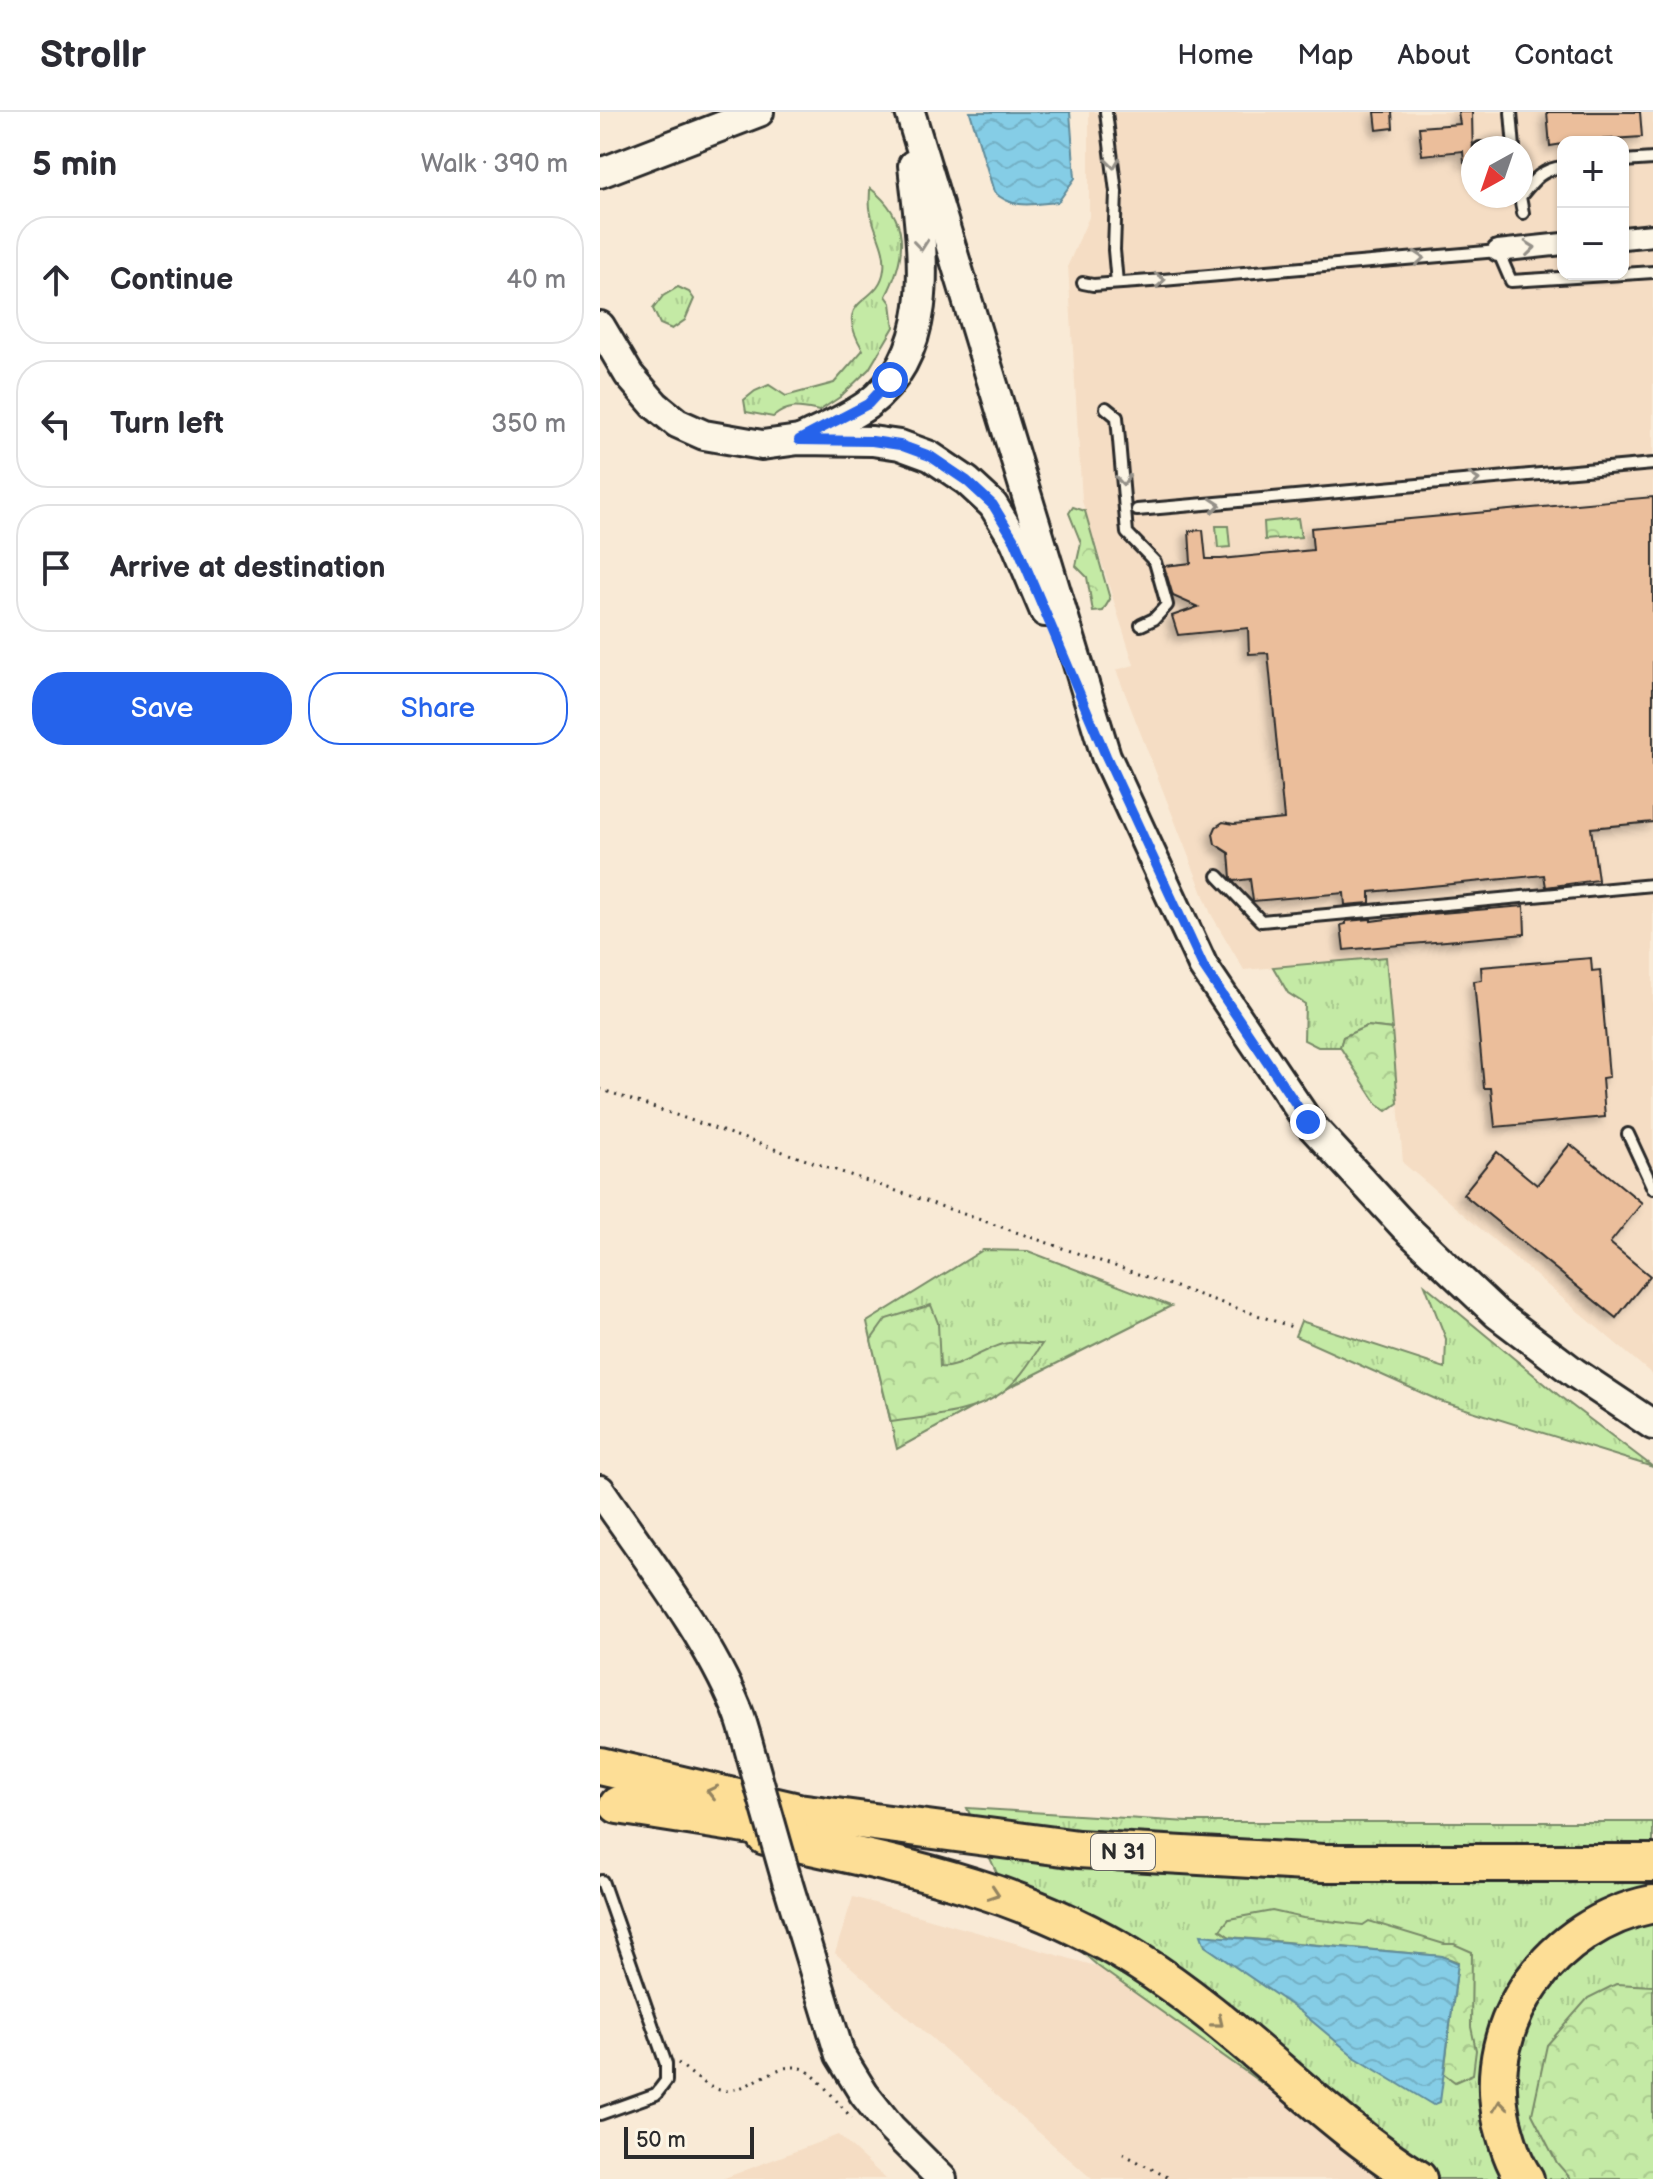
<!DOCTYPE html>
<meta charset="utf-8">
<style>
:root{--surface:#fff;--page:#f7f7f7;--text:#2b2b33;--muted:#7c7c81;--line:#e1e1e2;--accent:#2563eb}
body{margin:0;font-family:"Balsamiq Sans",sans-serif;background:var(--page);color:var(--text)}
.controls{position:absolute;right:24px;top:24px;display:grid;overflow:hidden;border-radius:16px;box-shadow:0 2px 6px #0004}
.controls button{width:72px;height:72px;display:grid;place-items:center;padding:0;border:0;border-bottom:2px solid var(--line);background:var(--surface);color:var(--text);font:40px sans-serif}
.compass{position:absolute;left:861px;top:24px;width:72px;height:72px;border-radius:50%;background:var(--surface);box-shadow:0 2px 6px #0004;rotate:220deg}
.scale{position:absolute;left:24px;bottom:20px;width:130px;box-sizing:border-box;padding-left:8px;border:4px solid #2b2b2b;border-top:0;font-size:22px;line-height:28px;white-space:nowrap;color:#2b2b2b;-webkit-text-stroke:6px #fcf5e5;paint-order:stroke}
.stop{position:absolute;width:24px;height:24px;margin:-18px;border:6px solid #2563eb;border-radius:50%;background:#fff}
.stop.end{background:#2563eb;border-color:#fff;box-shadow:0 2px 8px #0008}
.list{margin:0;padding:0;list-style:none}
h2{display:flex;justify-content:space-between;align-items:center;height:104px;margin:0;padding:0 32px;font-size:34px}
h2 small{font-size:26px;font-weight:400;color:var(--muted)}
.list li{display:grid;grid-template-columns:52px 1fr auto;gap:24px;align-items:center;box-sizing:border-box;height:128px;margin:0 16px 16px;padding:0 16px;border:2px solid var(--line);border-radius:32px}
.list b{display:block;font-size:30px;white-space:nowrap}
.list em{font-size:26px;font-style:normal;color:var(--muted)}
.actions{display:flex;gap:16px;padding:24px 32px}
.actions a{flex:1;padding:18px 0;border:2px solid var(--accent);border-radius:32px;text-align:center;font-size:28px;color:var(--accent)}
.actions .main{background:var(--accent);color:#fff}
.icon{flex:none;width:44px;height:44px;fill:none;stroke:currentColor;stroke-width:2;stroke-linecap:round;stroke-linejoin:round}
.map{position:relative;flex:none;width:1053px;height:2067px;overflow:hidden}
header{display:flex;align-items:center;gap:48px;box-sizing:border-box;height:112px;padding:0 40px;background:var(--surface);border-bottom:2px solid var(--line)}
header strong{font-size:38px}
nav{display:flex;gap:44px;margin-inline-start:auto;font-size:28px}
main{display:flex}
aside{flex:1;background:var(--surface)}
.map>svg:first-child{display:block}
.built{fill:#f5ddc4;fill-rule:evenodd}
.grass{fill:url(#grass-tufts);stroke:#788a68;stroke-width:2}
.forest{fill:url(#forest-crowns);stroke:#788a68;stroke-width:2}
.water{fill:url(#water-waves);stroke:#618c9b;stroke-width:2}
.building{fill:#ebbe9b;stroke:#2b2b2b;stroke-width:2;filter:url(#shadow)}
.lines{fill:none;stroke-linecap:round;stroke-linejoin:round}
.lane-casing{stroke:#2b2b2b;stroke-width:16}
.street-casing{stroke:#2b2b2b;stroke-width:26}
.secondary-casing{stroke:#2b2b2b;stroke-width:34}
.highway-casing{stroke:#2b2b2b;stroke-width:42}
.path{stroke:#2b2b2b;stroke-width:3;stroke-dasharray:2 6;stroke-linecap:butt}
.lane{stroke:#fcf5e5;stroke-width:10}
.street{stroke:#fcf5e5;stroke-width:20}
.secondary{stroke:#fcf5e5;stroke-width:28}
.highway{stroke:#fdde96;stroke-width:36}
.secondary-bridge-casing{stroke:#2b2b2b;stroke-width:34;stroke-linecap:butt}
.secondary-bridge{stroke:#fcf5e5;stroke-width:28}
.oneway{stroke:#949088}
.oneway2{stroke:#948460}
.route{stroke:#2563eb;stroke-width:10}
.labels{text-anchor:middle;dominant-baseline:central;stroke-width:7;stroke-linejoin:round;paint-order:stroke}
.shield{fill:#fcf5e5;stroke:#6a6863;stroke-width:2}
.shield-label{font-size:22px;font-weight:bold;fill:#2b2b2b}
</style>
<header>
<strong>Strollr</strong>
<nav><a>Home</a><a>Map</a><a>About</a><a>Contact</a></nav>
</header>
<main>
<aside>
<h2>5 min<small>Walk · 390 m</small></h2>
<ul class="list">
<li><svg class="icon" aria-label="ahead" viewBox="0 0 24 24"><path d="M12 20V5M6 11l6-6 6 6"/></svg><div><b>Continue</b></div><em>40 m</em></li>
<li><svg class="icon" aria-label="left" viewBox="0 0 24 24"><path d="M17 20v-9H6M10 6l-5 5 5 5"/></svg><div><b>Turn left</b></div><em>350 m</em></li>
<li><svg class="icon" aria-label="arrive" viewBox="0 0 24 24"><path d="M6 21V4h12l-3 4 3 4H6"/></svg><div><b>Arrive at destination</b></div></li>
</ul>
<div class="actions"><a class="main">Save</a><a>Share</a></div>
</aside>
<div class="map">
<svg width="1053" height="2067" viewBox="0 0 1053 2067">
<defs>
<pattern id="grass-tufts" width="24" height="20" patternUnits="userSpaceOnUse" patternTransform="scale(2)"><rect width="24" height="20" fill="#c4eaa5"/><path d="M3 7l-1-3M5 7V3M7 7l1-3M15 17l-1-3M17 17v-4M19 17l1-3" fill="none" stroke="#a9c98e"/></pattern>
<pattern id="forest-crowns" width="20" height="18" patternUnits="userSpaceOnUse" patternTransform="scale(2)"><rect width="20" height="18" fill="#c4eaa5"/><path d="M2 6a3 3 0 1 1 6 0M12 15a3 3 0 1 1 6 0" fill="none" stroke="#a9c98e"/></pattern>
<pattern id="water-waves" width="16" height="10" patternUnits="userSpaceOnUse" patternTransform="scale(2)"><rect width="16" height="10" fill="#85cde6"/><path d="M0 5q4-4 8 0t8 0" fill="none" stroke="#73b0c5"/></pattern>
<filter id="shadow"><feDropShadow dx="-5" dy="5" stdDeviation="4" flood-color="#0004"/></filter>
</defs>
<rect width="100%" height="100%" fill="#f9ead6"/>
<filter id="ink" filterUnits="userSpaceOnUse"><feTurbulence type="fractalNoise" baseFrequency=".0125" numOctaves="2"/><feDisplacementMap in="SourceGraphic" scale="16" xChannelSelector="R" yChannelSelector="G"/><feConvolveMatrix kernelMatrix="1 2 1 2 8 2 1 2 1" color-interpolation-filters="sRGB"/></filter>
<g filter="url(#ink)">
<!-- built -->
<g class="built">
<path d="M 489,0 L 1053,0 L 1053,1263 L 803,1051 L 786,846 L 644,858 L 611,802 L 516,558 L 534,553 L 482,389 L 468,153 L 489,105 ZM 963,30 L 1023,30 L 1023,162 L 963,162 ZM 873,36 L 921,36 L 921,84 L 873,84 Z"/>
<path d="M 253,1785 L 499,1855 L 796,2067 L 492,2067 L 235,1841 Z"/>
<path d="M 238,2023 L 286,2067 L 122,2067 Z"/>
</g>
<!-- grass -->
<g class="grass">
<path d="M 270,76 C 310,107 307,143 286,184 L 291,191 L 294,215 L 269,257 L 240,285 L 219,299 C 199,295 189,292 173,305 L 146,300 L 144,288 L 155,279 L 169,273 L 186,284 L 234,271 L 263,238 C 230,183 280,195 284,157 C 287,135 272,117 270,96 C 269,90 270,83 270,76 Z"/>
<path d="M 78,175 L 89,180 L 94,187 L 85,208 L 72,217 L 60,212 L 53,197 L 63,184 Z"/>
<path d="M 616,414 L 628,414 L 630,435 L 618,436 Z"/>
<path d="M 786,845 L 792,917 L 767,914 L 743,925 L 740,935 L 718,935 L 704,928 L 705,892 L 688,881 L 673,855 Z"/>
<path d="M 383,1138 L 428,1139 L 571,1194 L 410,1275 L 297,1337 L 267,1210 Z"/>
<path d="M 825,1173 L 962,1286 L 1053,1355 L 840,1289 L 695,1224 L 701,1209 L 845,1256 L 846,1227 Z"/>
<path d="M 367,1696 L 588,1710 L 1053,1710 L 1053,2067 L 796,2067 L 499,1855 L 400,1768 Z"/>
</g>
<!-- forest -->
<g class="forest">
<path d="M 473,395 L 485,399 L 510,487 L 503,499 L 493,500 L 487,465 L 476,454 L 481,431 L 469,401 Z"/>
<path d="M 698,406 L 701,425 L 665,428 L 664,410 Z"/>
<path d="M 767,914 L 792,917 L 798,991 L 787,999 L 778,993 L 740,935 L 743,925 Z"/>
<path d="M 331,1193 L 338,1211 L 340,1255 C 359,1258 387,1234 408,1231 C 419,1229 431,1232 442,1232 C 432,1246 424,1262 411,1273 C 380,1303 330,1304 291,1310 L 271,1228 L 286,1207 Z"/>
<path d="M 672,1799 L 703,1806 L 763,1813 L 769,1809 L 844,1832 L 854,1832 L 872,1840 L 871,1915 L 876,1938 L 873,1962 L 855,1970 L 844,1962 L 858,1850 L 842,1844 L 630,1825 L 620,1818 L 629,1807 Z"/>
<path d="M 1016,1872 L 1053,1874 L 1053,2067 L 971,2067 L 957,2051 L 932,2002 L 947,1933 L 988,1886 Z"/>
</g>
<!-- water -->
<g class="water">
<path d="M 370,0 L 470,0 L 475,66 L 458,90 C 434,92 413,98 394,80 Z"/>
<path d="M 601,1823 L 842,1844 L 858,1851 L 840,1990 L 833,1993 L 756,1946 L 701,1900 L 605,1834 Z"/>
</g>
<!-- building -->
<g class="building">
<path d="M 775,0 L 792,0 L 793,16 L 777,18 Z"/>
<path d="M 858,0 L 872,0 L 873,49 L 864,50 L 863,39 L 822,43 L 819,15 L 860,12 Z"/>
<path d="M 947,0 L 1040,0 L 1042,25 L 963,30 L 963,32 L 950,34 Z"/>
<path d="M 1053,385 L 1053,710 L 991,716 L 998,768 L 946,775 L 944,763 L 770,780 L 770,791 L 745,793 L 744,781 L 653,789 L 650,767 L 634,769 L 631,766 L 629,741 L 615,732 L 613,722 L 616,715 L 623,710 L 634,712 L 684,707 L 668,541 L 649,542 L 648,516 L 578,523 L 572,504 L 598,495 L 573,484 L 564,454 L 591,451 L 589,419 L 603,418 L 606,447 L 621,447 L 713,438 L 711,416 Z"/>
<path d="M 924,794 L 925,822 L 744,838 L 741,813 L 746,812 L 746,809 L 771,807 L 771,809 L 817,803 Z"/>
<path d="M 991,846 L 992,859 L 1000,858 L 1009,965 L 1002,966 L 1005,1005 L 895,1015 L 891,976 L 884,976 L 874,869 L 882,868 L 881,855 Z"/>
<path d="M 970,1032 L 1042,1091 L 1010,1131 L 1050,1164 L 1016,1206 L 863,1082 L 897,1040 L 937,1073 Z"/>
</g>
<g class="lines">
<!-- lane casing -->
<g class="lane-casing">
<g id="lane">
<path d="M 506,0 L 516,80 L 514,138 L 517,171"/>
<path d="M 911,0 L 914,36"/>
<path d="M 880,36 L 881,36"/>
<path d="M 1023,49 L 1053,47"/>
<path d="M 923,101 L 920,85 C 933,69 941,57 963,55"/>
<path d="M 1023,162 L 1053,160"/>
<path d="M 483,171 L 493,173 L 551,169 L 898,139 L 911,169 L 1023,162"/>
<path d="M 506,296 L 517,305 L 527,421 L 555,450 L 567,493 L 554,507 L 541,513"/>
<path d="M 537,398 L 1053,352"/>
<path d="M 618,764 L 661,809 L 1053,773"/>
<path d="M 1028,1022 L 1053,1076"/>
<path d="M 0,2002 L 56,1982 L 66,1969 L 66,1952 L 2,1769"/>
</g>
</g>
<!-- street casing -->
<g class="street-casing">
<g id="street">
<path d="M 1023,126 L 1053,123"/>
<path d="M 898,139 L 963,132"/>
</g>
</g>
<!-- secondary casing -->
<g class="secondary-casing">
<g id="secondary">
<path d="M 310,0 L 506,644 L 603,854 L 708,1010 L 804,1114 L 897,1202 L 975,1261 L 1053,1313"/>
<path d="M 0,61 L 159,0"/>
<path d="M 0,214 L 29,263 L 55,293 L 77,311 L 104,323 L 162,333 L 199,328 L 272,329 L 300,333 L 330,344 L 367,369 L 393,393 L 415,429 L 445,500"/>
<path d="M 202,327 C 223,317 247,307 267,293 C 342,236 321,133 313,53"/>
<path d="M 0,1378 C 47,1447 105,1520 137,1597 C 144,1614 148,1633 153,1650"/>
<path d="M 187,1769 L 240,1943 L 264,1982 L 291,2016 L 342,2067"/>
</g>
</g>
<!-- highway casing -->
<g class="highway-casing">
<g id="highway">
<path d="M 0,1654 L 198,1700 L 478,1737 L 723,1751 L 1053,1751"/>
<path d="M 18,1693 L 190,1720"/>
<path d="M 165,1724 C 297,1753 419,1775 536,1848 C 637,1911 717,2003 818,2067"/>
<path d="M 925,2067 C 913,2051 907,2029 902,2010 C 879,1908 954,1812 1053,1792"/>
</g>
</g>
<!-- path -->
<g class="path">
<path d="M 0,977 L 692,1215"/>
<path d="M 78,1951 C 90,1960 105,1975 120,1978 C 149,1983 176,1946 204,1957 C 218,1964 240,1994 252,2006"/>
<path d="M 523,2042 L 571,2067"/>
</g>
<!-- lane -->
<use href="#lane" class="lane"/>
<!-- street -->
<use href="#street" class="street"/>
<!-- secondary -->
<use href="#secondary" class="secondary"/>
<!-- highway -->
<use href="#highway" class="highway"/>
<!-- secondary-bridge casing -->
<g class="secondary-bridge-casing">
<path id="secondary-bridge" d="M 153,1650 L 187,1769"/>
</g>
<!-- secondary-bridge -->
<use href="#secondary-bridge" class="secondary-bridge"/>
</g>
<!-- one-way arrows -->
<defs><path id="oneway-chevron" d="M-2-3.5L2.5 0L-2 3.5" fill="none" stroke-width="1.6" stroke-linecap="round" stroke-linejoin="round" transform="scale(2)"/></defs>
<g class="oneway">
<use href="#oneway-chevron" transform="translate(513 51) rotate(83)"/>
<use href="#oneway-chevron" transform="translate(321 133) rotate(84)"/>
<use href="#oneway-chevron" transform="translate(930 136) rotate(-6)"/>
<use href="#oneway-chevron" transform="translate(819 146) rotate(-5)"/>
<use href="#oneway-chevron" transform="translate(560 168) rotate(-5)"/>
<use href="#oneway-chevron" transform="translate(523 368) rotate(85)"/>
<use href="#oneway-chevron" transform="translate(874 368) rotate(-5)"/>
<use href="#oneway-chevron" transform="translate(615 393) rotate(-5)"/>
</g>
<g class="oneway2">
<use href="#oneway-chevron" transform="translate(112 1680) rotate(-167)"/>
<use href="#oneway-chevron" transform="translate(394 1781) rotate(19)"/>
<use href="#oneway-chevron" transform="translate(618 1910) rotate(39)"/>
<use href="#oneway-chevron" transform="translate(900 1994) rotate(-97)"/>
</g>
</g>
<g class="lines" filter="url(#ink)">
<!-- route -->
<path class="route" d="M 290,268 L 268,292 L 199,328 L 272,329 L 300,333 L 330,344 L 367,369 L 393,393 L 415,429 L 506,644 L 603,854 L 708,1010"/>
</g>
<g class="labels">
<!-- shield labels -->
<rect class="shield" x="491" y="1722" width="64" height="36" rx="6"/>
<g class="shield-label">
<text x="523" y="1740">N 31</text>
</g>
</g>
</svg>
<div class="controls">
<button>+</button>
<button>−</button>
</div>
<svg class="compass" viewBox="-18 -18 36 36"><path d="M0-13l5 13h-10z" fill="#e53935"/><path d="M0 13l5-13h-10z" fill="#7c7c81"/></svg>
<div class="scale">50 m</div>
<div class="stop" style="left:290px;top:268px"></div>
<div class="stop end" style="left:708px;top:1010px"></div>
</div>
</main>
